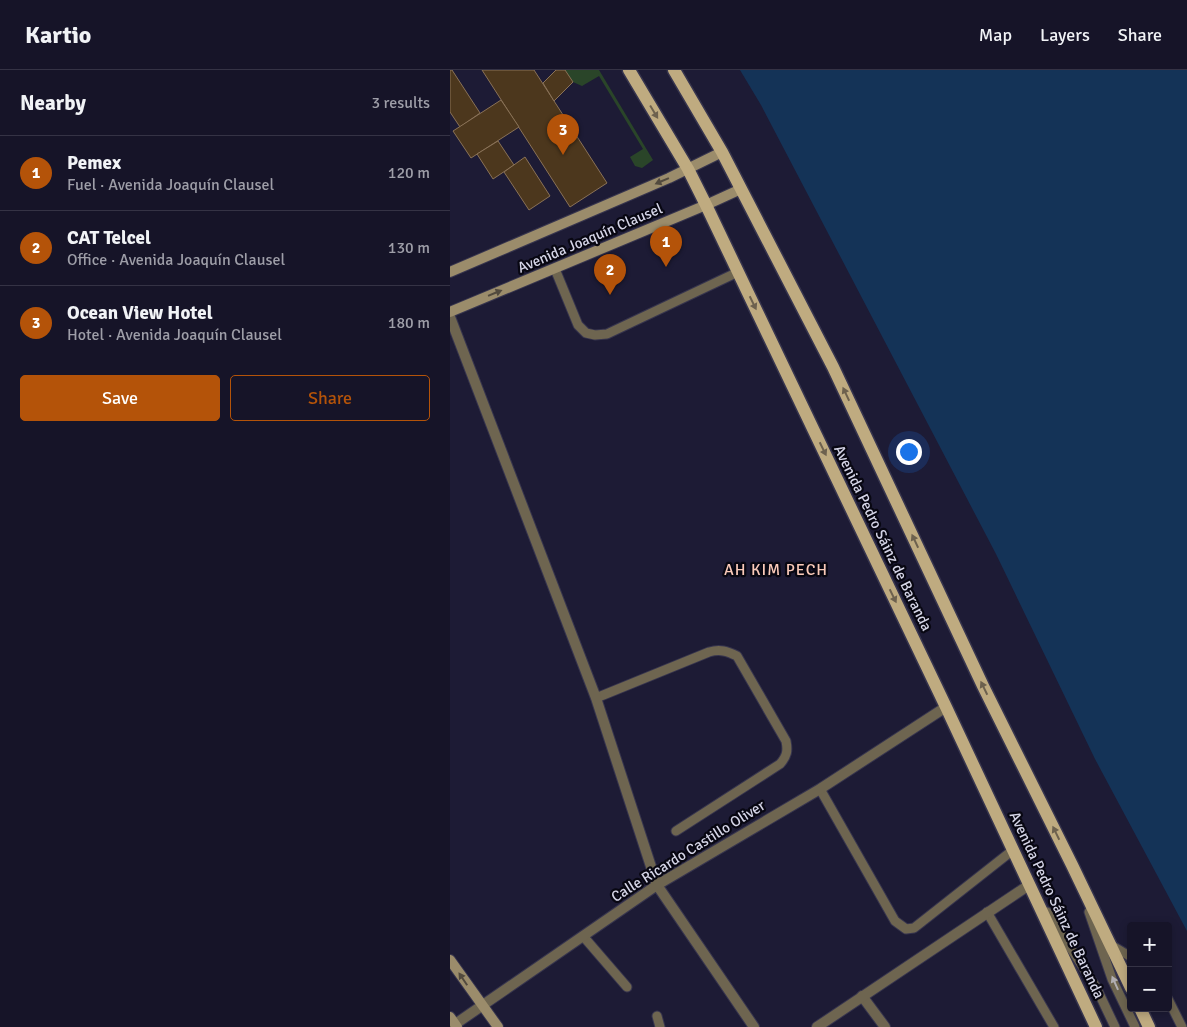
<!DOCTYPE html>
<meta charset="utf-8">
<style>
:root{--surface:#161428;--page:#1f1d30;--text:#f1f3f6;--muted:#9e9ea8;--line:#353345;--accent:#b45309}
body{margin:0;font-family:Signika,sans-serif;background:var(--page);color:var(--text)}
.controls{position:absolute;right:15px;bottom:15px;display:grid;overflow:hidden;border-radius:5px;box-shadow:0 2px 8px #0003}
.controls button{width:45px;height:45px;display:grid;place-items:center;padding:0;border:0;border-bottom:1px solid var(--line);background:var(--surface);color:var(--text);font:25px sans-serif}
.you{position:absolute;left:458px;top:381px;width:18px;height:18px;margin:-12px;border:4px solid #fff;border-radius:50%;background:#1a73e8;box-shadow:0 0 0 8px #1a73e833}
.badge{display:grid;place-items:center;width:32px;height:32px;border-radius:50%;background:var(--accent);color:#fff;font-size:16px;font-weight:700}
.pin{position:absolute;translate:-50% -41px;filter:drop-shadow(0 1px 2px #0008)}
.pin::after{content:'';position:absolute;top:26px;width:18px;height:15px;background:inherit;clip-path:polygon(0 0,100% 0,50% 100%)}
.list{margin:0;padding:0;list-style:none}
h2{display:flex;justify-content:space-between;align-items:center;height:65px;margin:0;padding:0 20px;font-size:21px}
h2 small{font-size:16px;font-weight:400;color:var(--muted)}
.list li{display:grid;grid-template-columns:32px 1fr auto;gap:15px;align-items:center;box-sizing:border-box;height:75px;padding:0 20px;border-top:1px solid var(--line)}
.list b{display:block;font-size:19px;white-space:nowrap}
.list p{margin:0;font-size:16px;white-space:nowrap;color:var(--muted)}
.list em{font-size:16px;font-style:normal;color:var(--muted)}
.actions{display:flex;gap:10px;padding:15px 20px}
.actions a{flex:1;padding:11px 0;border:1px solid var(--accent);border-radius:5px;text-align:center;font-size:18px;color:var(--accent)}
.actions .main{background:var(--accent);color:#fff}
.map{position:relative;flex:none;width:737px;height:957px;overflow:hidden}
header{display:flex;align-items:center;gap:30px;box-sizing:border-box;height:70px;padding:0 25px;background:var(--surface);border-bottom:1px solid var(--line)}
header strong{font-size:24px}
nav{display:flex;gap:28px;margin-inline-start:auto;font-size:18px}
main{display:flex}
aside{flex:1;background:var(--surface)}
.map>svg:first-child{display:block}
.green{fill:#2a4529}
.water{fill:#143357}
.building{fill:#4c371d;stroke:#8a7257}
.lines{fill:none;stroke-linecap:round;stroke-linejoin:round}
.lane-casing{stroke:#37354e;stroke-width:11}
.street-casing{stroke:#37354e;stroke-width:12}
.secondary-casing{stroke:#37354e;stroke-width:12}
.primary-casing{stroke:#37354e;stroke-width:15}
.lane{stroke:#6e6550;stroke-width:9}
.street{stroke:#6e6550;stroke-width:10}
.secondary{stroke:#9b8c6b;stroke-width:10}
.primary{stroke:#bfab80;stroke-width:12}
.oneway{fill:#6d614e}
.oneway2{fill:#524a3e}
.oneway3{fill:#b1aeb2}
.labels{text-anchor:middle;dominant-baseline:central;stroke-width:4.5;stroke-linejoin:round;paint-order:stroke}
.street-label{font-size:15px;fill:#d5d5e7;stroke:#080712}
.neighbourhood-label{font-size:16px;letter-spacing:1px;fill:#facab9;stroke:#080712}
</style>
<header>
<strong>Kartio</strong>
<nav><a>Map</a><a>Layers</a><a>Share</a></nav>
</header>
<main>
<aside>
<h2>Nearby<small>3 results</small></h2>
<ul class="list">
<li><span class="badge">1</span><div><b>Pemex</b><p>Fuel · Avenida Joaquín Clausel</p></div><em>120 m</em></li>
<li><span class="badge">2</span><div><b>CAT Telcel</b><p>Office · Avenida Joaquín Clausel</p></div><em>130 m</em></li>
<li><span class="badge">3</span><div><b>Ocean View Hotel</b><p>Hotel · Avenida Joaquín Clausel</p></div><em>180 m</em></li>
</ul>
<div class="actions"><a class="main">Save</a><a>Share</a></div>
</aside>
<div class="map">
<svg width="737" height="957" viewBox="0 0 737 957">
<rect width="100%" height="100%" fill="#1d1b35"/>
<!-- green -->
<path class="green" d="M 115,0 L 149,0 L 203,90 L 192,98 L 185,96 L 180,87 L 193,79 L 149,6 L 132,16 L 123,12 Z"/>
<!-- water -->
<path class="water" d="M 290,0 L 737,0 L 737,861 L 645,689 L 546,484 L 311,35 Z"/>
<!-- building -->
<g class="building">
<path d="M 0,0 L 2,0 L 30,43 L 10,57 L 0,42 Z"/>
<path d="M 32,0 L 84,0 L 157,113 L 120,137 Z"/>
<path d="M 106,0 L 115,0 L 123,12 L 104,31 L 93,13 Z"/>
<path d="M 51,30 L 69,57 L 21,88 L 3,61 Z"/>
<path d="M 48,71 L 64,95 L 43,109 L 27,84 Z"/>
<path d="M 75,87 L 100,126 L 79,140 L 54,102 Z"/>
</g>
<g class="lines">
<!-- lane casing -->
<g class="lane-casing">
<g id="lane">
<path d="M 105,199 L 128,255 L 136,263 L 145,265 L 157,264 L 288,202"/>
<path d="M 146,628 L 259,582 C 270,579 277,581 287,586 L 336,671 C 338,681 337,686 330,694 L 226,761"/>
<path d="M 370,719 L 445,851 L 456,859 L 464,858 L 563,780"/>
<path d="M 537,842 L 604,957"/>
<path d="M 597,842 L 646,917 L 665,957"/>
<path d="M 639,842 L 662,909 L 685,957"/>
<path d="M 133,866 L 177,917"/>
<path d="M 661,875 L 681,887"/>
<path d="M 718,929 L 732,957"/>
<path d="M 207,946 L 210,957"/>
</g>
</g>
<!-- street casing -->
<g class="street-casing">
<g id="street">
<path d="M 0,247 L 146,628 L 207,815 L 304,957"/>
<path d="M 412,926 L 435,957"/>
<path d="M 1,957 L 207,815 L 370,719 L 496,637"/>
<path d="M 367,957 L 579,815"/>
</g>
</g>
<!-- secondary casing -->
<g class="secondary-casing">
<g id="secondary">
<path d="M 0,202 L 219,108 L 272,82"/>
<path d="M 0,242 L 256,135 L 291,119"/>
<path d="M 0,890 L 48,957"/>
<path d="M 0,947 L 7,957"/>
</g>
</g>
<!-- primary casing -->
<g class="primary-casing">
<g id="primary">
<path d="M 179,0 L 238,99 L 256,135 L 496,637 L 646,957"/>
<path d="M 224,0 L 272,82 L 383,297 L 533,616 L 622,795 L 681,918"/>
<path d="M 690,938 L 699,957"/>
</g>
</g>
<!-- lane -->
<use href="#lane" class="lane"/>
<!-- street -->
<use href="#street" class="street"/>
<!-- secondary -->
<use href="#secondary" class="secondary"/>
<!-- primary -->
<use href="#primary" class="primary"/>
</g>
<!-- one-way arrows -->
<defs><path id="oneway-solid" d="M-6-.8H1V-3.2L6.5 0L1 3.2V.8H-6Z" transform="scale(1.25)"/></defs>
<g class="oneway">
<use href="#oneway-solid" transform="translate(204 42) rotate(59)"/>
<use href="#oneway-solid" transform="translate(303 233) rotate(64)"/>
<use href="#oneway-solid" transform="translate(396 324) rotate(-115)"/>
<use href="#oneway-solid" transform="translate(373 379) rotate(64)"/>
<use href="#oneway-solid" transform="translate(465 471) rotate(-115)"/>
<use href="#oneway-solid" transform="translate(443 526) rotate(64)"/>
<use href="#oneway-solid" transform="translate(534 618) rotate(-116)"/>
<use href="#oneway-solid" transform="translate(606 763) rotate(-116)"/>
</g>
<g class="oneway2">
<use href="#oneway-solid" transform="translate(212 111) rotate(157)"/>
<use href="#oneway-solid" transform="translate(45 223) rotate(-22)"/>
<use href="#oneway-solid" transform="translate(13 909) rotate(-124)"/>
</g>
<use class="oneway3" href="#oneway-solid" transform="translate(665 913) rotate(-114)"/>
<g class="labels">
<!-- street labels -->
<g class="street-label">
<text transform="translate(140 168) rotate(-23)">Avenida Joaquín Clausel</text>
<text transform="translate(433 468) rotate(64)">Avenida Pedro Sáinz de Baranda</text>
<text transform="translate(238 781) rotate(-32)">Calle Ricardo Castillo Oliver</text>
<text transform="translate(607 835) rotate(65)">Avenida Pedro Sáinz de Baranda</text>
</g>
<!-- neighbourhood labels -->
<g class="neighbourhood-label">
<text x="326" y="500">AH KIM PECH</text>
</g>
</g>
</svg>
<div class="controls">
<button>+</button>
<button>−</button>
</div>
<div class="you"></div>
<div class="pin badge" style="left:216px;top:197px">1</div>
<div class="pin badge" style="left:160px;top:225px">2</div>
<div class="pin badge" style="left:113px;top:85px">3</div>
</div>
</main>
